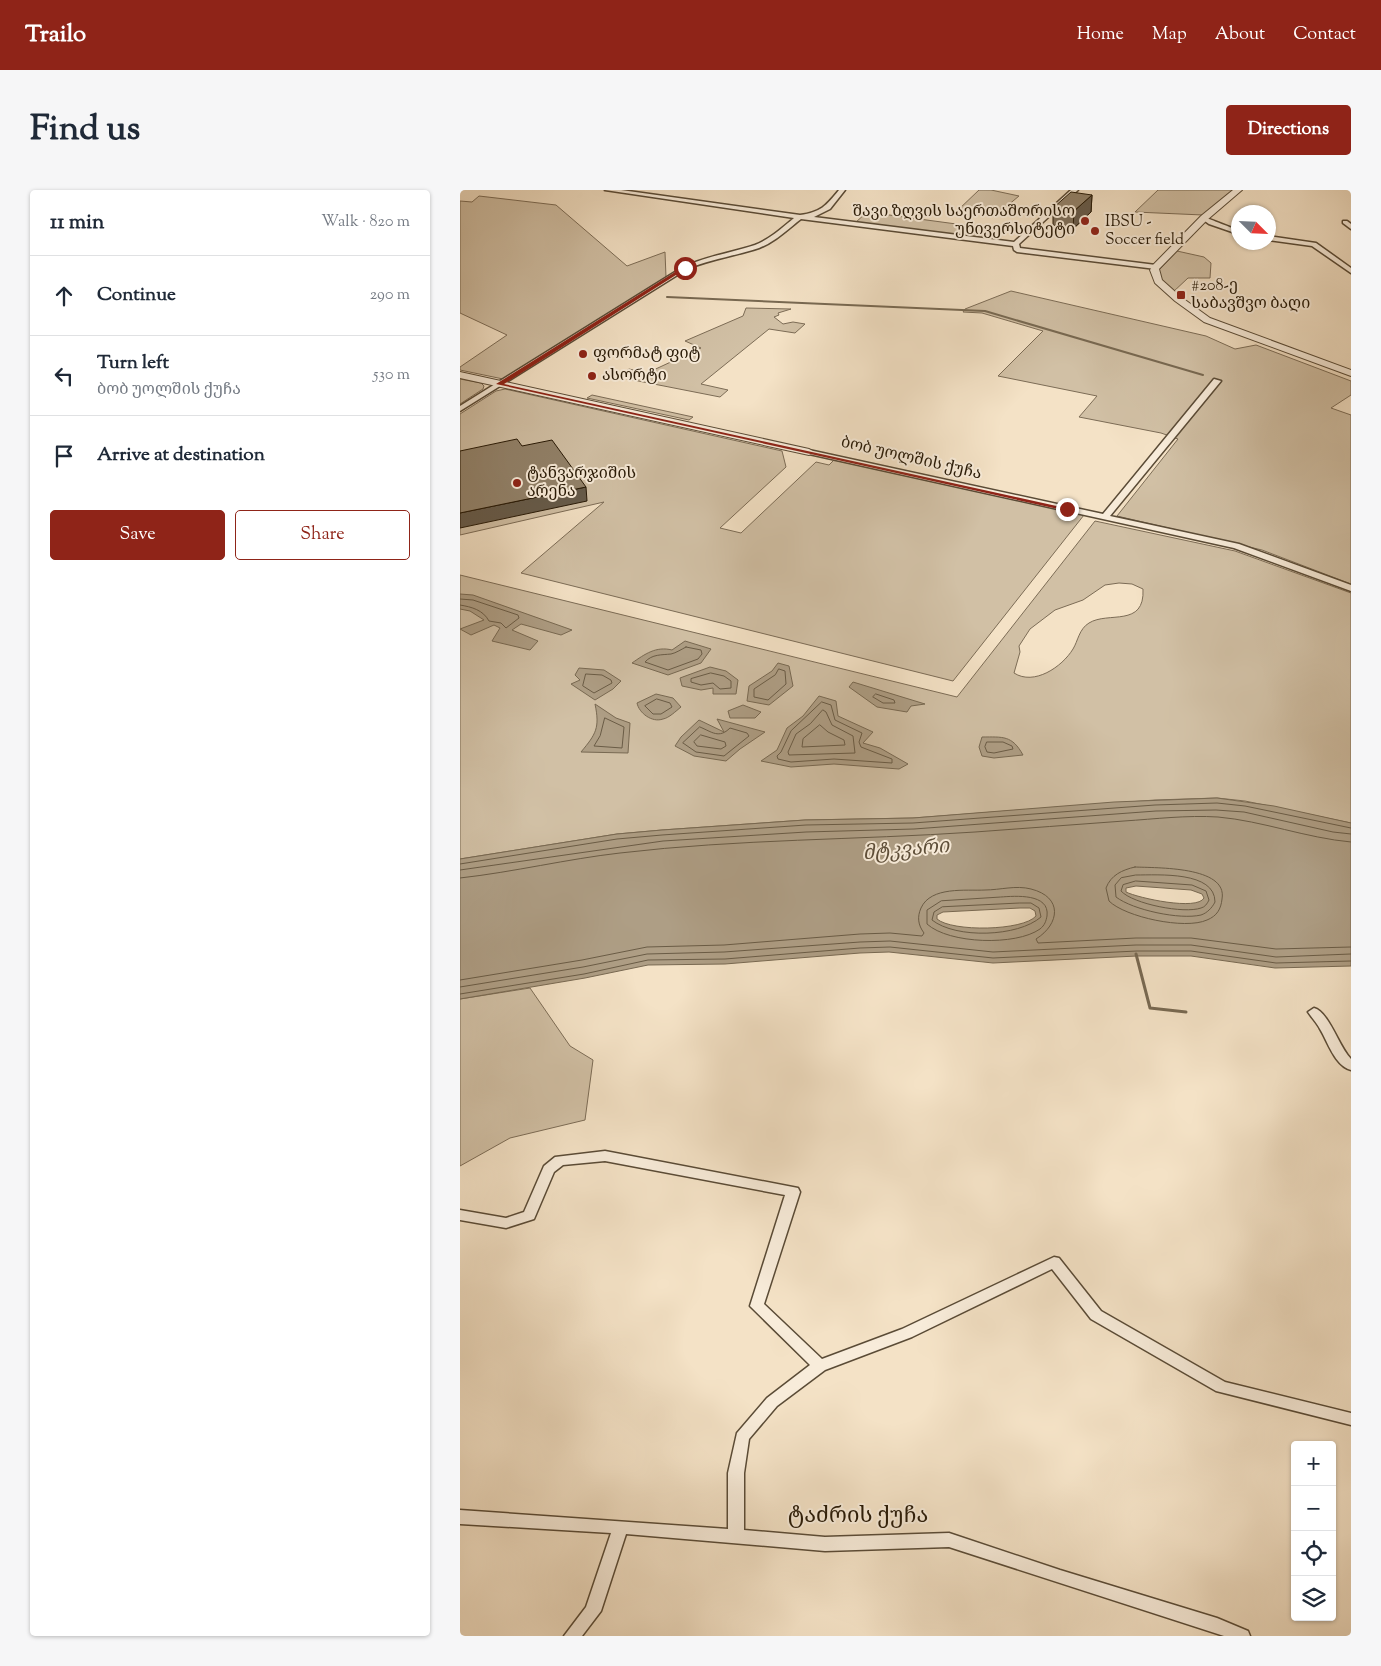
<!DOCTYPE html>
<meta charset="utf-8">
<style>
:root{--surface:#fff;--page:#f6f6f7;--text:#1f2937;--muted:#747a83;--line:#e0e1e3;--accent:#8f2418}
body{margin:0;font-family:"Sorts Mill Goudy","Noto Serif Georgian",serif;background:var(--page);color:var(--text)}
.controls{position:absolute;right:15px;bottom:15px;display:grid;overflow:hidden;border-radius:5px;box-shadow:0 1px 4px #0004}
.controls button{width:45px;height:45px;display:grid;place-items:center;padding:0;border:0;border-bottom:1px solid var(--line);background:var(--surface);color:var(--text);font:25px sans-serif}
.compass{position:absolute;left:771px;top:15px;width:45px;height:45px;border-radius:50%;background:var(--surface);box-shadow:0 1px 4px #0004;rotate:114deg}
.stop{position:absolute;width:15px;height:15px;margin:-11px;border:4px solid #8f2418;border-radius:50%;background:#fff}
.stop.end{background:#8f2418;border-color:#fff;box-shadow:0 1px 5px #0008}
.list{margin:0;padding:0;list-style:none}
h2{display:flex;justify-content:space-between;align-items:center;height:65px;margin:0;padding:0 20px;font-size:21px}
h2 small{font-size:16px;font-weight:400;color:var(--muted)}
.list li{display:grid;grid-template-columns:32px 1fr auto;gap:15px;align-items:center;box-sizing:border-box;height:80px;padding:0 20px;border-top:1px solid var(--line)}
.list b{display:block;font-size:19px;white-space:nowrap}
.list p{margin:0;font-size:16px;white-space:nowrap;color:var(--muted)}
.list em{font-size:16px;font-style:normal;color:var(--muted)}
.actions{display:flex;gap:10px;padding:15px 20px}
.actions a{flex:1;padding:11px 0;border:1px solid var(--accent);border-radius:5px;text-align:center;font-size:18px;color:var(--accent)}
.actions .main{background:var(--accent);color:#fff}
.icon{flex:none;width:28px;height:28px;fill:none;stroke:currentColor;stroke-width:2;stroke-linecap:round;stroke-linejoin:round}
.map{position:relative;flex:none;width:891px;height:1446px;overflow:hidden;border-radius:5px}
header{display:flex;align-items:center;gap:30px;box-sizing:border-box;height:70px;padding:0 25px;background:var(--accent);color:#fff}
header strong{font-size:24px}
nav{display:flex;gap:28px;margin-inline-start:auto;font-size:18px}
.intro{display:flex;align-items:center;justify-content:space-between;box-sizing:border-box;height:120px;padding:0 30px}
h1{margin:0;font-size:35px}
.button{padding:12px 22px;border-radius:5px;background:var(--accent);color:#fff;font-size:18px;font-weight:700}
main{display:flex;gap:30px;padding:0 30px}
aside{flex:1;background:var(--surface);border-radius:5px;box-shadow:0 1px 4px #0004}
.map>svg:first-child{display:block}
.green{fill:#d1c0a5;stroke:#7c6c56;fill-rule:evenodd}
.water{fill:#ae9e85;stroke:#786952;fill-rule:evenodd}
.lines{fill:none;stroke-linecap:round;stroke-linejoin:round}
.shore{stroke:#6a5c46;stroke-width:1}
.stream-far1{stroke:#786952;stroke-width:2}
.stream{stroke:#786952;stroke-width:3}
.minor-casing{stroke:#5a4b36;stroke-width:3}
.tertiary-casing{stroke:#5a4b36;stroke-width:2}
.minor{fill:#f8ecda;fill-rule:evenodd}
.tertiary{fill:#f8ecda;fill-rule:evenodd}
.wall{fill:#7e705b;stroke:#271906}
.shaded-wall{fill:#665b4a;stroke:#271906}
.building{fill:#92826a;stroke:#271906}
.route{fill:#8f2418}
.poi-dot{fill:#8f2418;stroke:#f8ecda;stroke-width:2}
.labels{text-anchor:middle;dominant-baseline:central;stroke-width:4;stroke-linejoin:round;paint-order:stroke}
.far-poi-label{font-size:16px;fill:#271906;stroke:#f8ecda;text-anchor:start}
.far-street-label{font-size:16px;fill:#271906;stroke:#f8ecda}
.water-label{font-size:20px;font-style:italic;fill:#5d4e39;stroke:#f8ecda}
.near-street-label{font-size:22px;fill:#271906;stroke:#f8ecda}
</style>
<header>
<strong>Trailo</strong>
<nav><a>Home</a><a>Map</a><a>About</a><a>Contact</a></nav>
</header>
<div class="intro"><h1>Find us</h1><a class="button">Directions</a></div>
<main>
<aside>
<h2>11 min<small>Walk · 820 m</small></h2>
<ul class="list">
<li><svg class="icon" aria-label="ahead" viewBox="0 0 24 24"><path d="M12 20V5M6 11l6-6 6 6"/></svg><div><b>Continue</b></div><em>290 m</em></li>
<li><svg class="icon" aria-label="left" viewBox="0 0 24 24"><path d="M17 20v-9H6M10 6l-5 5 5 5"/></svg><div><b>Turn left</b><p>ბობ უოლშის ქუჩა</p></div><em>530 m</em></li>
<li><svg class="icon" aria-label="arrive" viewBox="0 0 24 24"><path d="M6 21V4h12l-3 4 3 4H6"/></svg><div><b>Arrive at destination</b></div></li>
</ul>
<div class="actions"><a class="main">Save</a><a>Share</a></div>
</aside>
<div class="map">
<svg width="891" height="1446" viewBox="0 0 891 1446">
<rect width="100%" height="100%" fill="#f4e2c6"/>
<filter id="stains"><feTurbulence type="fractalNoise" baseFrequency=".004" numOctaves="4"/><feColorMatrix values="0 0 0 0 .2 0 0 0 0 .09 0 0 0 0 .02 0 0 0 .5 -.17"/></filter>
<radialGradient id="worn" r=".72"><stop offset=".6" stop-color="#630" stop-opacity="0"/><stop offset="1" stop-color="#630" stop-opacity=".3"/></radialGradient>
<!-- green -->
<g class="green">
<path d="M 519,0 L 531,0 L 559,6 L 535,26 L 498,20 Z"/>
<path d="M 698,0 L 773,0 L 743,25 L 675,22 Z"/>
<path d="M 19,6 L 96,15 L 167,76 L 205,62 L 206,87 L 43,189 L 0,180 L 0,177 L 47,145 L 0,123 L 0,11 L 12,12 Z"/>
<path d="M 407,22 L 541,40 L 527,50 L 395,33 Z"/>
<path d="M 717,61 L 744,67 L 751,73 L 750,88 L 728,88 L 712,103 L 699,89 L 698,81 Z"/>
<path d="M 551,101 L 746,146 L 775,159 L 796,155 L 891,191 L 891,205 L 871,218 L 891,225 L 891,394 L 802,360 L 657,326 L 718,249 L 701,243 L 619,227 L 637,206 L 538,186 L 583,141 L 522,123 L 503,122 L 505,119 Z"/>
<path d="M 286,118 L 331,119 L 318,123 L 319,125 L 314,127 L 323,134 L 333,132 L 345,134 L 335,143 L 309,139 L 241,194 L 268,200 L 260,207 L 158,187 L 169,179 L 187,183 L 241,158 L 225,151 L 283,126 Z"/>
<path d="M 0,189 L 21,193 L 24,196 L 23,199 L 0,214 Z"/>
<path d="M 45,199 L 322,261 L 326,277 L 260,338 L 281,343 L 356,272 L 369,275 L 374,270 L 624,325 L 493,491 L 61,383 L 144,312 L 0,345 L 0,224 L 36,201 Z"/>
<path d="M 132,205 L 233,227 L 229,230 L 127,208 Z"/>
<path d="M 635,331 L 775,361 L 891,403 L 891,633 L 785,611 L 757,608 L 695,610 L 453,628 L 345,630 L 202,640 L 157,644 L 0,669 L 0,385 L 497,507 ZM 659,393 L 672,394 L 683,399 C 685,438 648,421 629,433 C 619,439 618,451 613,459 C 602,477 574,496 554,483 L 560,462 L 559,456 L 570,439 L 595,420 L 623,410 L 645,395 Z"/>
<path d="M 70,798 L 110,856 L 133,870 L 125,930 L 50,948 L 0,976 L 0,809 Z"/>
</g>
<!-- water -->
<g class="water">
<path d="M 0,404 L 13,405 L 112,440 L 101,445 L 61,434 L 52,440 L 78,451 L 70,460 L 32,451 L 40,438 L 34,435 L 11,445 L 0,439 L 24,430 L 10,421 L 0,419 Z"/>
<path d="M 225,451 L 251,459 L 241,473 L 208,485 L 172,473 C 185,464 196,456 212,460 Z"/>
<path d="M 318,473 L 329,476 L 333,496 L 309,515 L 287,511 L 289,496 L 312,481 Z"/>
<path d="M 250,477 L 266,481 L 278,490 L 276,504 L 253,504 L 253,498 L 241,500 L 222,496 L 220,488 Z"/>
<path d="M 119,478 L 144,480 L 161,491 L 153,499 L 135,510 L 111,494 L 120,490 L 115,485 Z"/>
<path d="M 393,492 L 465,514 L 451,516 L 447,522 L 417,517 L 389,497 Z"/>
<path d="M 196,504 L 213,508 L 221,517 C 216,521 209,528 203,529 C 192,533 179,523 177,513 Z"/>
<path d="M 359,506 L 376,511 L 378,526 L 413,542 L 403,553 L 420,558 L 448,574 L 439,579 L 374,574 L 331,577 L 301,571 L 317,560 L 327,538 L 343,526 Z"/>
<path d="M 135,514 L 156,528 L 170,533 L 168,563 L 121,562 C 136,544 140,538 135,514 Z"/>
<path d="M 283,515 L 301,522 L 295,528 L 270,528 L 268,521 Z"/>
<path d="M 257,529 L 305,542 L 280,559 L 266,571 L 234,566 L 215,556 L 221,547 L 239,530 L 264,542 Z"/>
<path d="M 522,547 C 543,547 552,545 563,565 L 534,568 L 522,566 L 519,557 Z"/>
<path d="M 757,608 L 814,616 L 891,633 L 891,776 L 815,778 L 731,766 L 677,766 L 533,773 L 429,762 L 400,763 L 265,774 L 188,775 L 125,788 L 0,809 L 0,669 L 157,644 L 202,640 L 345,630 L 453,628 L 654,612 ZM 676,696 L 731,700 L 742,704 L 744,708 C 737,721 678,708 666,702 L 666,698 ZM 560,718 L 570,718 L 575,721 L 576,726 C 563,741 492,742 477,729 L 477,725 L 483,722 Z"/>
</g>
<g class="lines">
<!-- shore -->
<g class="shore">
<path d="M 0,409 L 13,410 L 58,425 L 59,428 L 46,438 L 41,433 L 29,431 C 23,420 12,417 0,415"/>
<path d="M 226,457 L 241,460 L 242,464 L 238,469 L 208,480 L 185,472 C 192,464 202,465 211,464 C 216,463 222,459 226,457 Z"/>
<path d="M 319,479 L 325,481 L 326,494 L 308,510 L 294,507 L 294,499 L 315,485 Z"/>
<path d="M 251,483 L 264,486 L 271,491 L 271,498 L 260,499 L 253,493 L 241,495 L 231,492 L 231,489 Z"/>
<path d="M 126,484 L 142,485 L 151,490 L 152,493 L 134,503 L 123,496 Z"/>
<path d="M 416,504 L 434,510 L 435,513 L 423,513 L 413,507 Z"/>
<path d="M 197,509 L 210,513 L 212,517 L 201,524 L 193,524 L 185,516 Z"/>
<path d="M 362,512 L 371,515 L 375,530 L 402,543 L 399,552 L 401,557 L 432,569 L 432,573 L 374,569 L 331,572 L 318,569 L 317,566 L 321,562 L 331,541 Z"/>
<path d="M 363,520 L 366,522 L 372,535 L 393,546 L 395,563 L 329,565 L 328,562 L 336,544 L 350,534 Z"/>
<path d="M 145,528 L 164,537 L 162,558 L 134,556 L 140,546 Z"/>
<path d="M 360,535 L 368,542 L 384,550 L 385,555 L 342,557 L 343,549 Z"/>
<path d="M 240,537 C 252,542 259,549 270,538 L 287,543 L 289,546 L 264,566 L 236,562 L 223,553 Z"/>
<path d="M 241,545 L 265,552 L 266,556 L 261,559 L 237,556 L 234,552 Z"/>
<path d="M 527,552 L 543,552 L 552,556 L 553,559 L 534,563 L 527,562 L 525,557 Z"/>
<path d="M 0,674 L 157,649 L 202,645 L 346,635 L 453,633 L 695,615 L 757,613 L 785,616 L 891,638"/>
<path d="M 675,677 C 696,678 768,676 762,709 C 761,719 757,726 747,730 C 725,740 665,727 649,711 L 646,698 C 651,685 662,680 675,677 Z"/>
<path d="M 0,680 L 203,651 L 346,642 L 454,639 L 696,621 L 756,620 L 784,622 L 873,642 L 891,644"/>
<path d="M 676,685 C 699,685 755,681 755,712 C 752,718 747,723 741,725 C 720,730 673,720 656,707 L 655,695 L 661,688 Z"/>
<path d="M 0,688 C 54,682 107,669 160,663 C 278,649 397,650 515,642 C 565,638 614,635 664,631 C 695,629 727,625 758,627 C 803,631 846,648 891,652"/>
<path d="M 676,691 L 732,695 L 746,701 L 749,710 C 747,714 745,717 741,718 C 724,724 673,714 661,701 L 663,695 Z"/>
<path d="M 541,707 C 555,706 590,703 587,726 C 586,731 585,735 580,739 C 556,756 489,754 467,734 L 467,720 L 481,711 Z"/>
<path d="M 560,713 L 571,713 L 579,718 L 581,727 C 558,747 496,749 472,730 L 474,722 L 482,717 Z"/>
<path d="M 0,790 L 122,770 L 187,757 L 264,755 L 400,744 L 430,743 L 462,746 L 464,743 C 458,735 457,727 461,718 C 471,696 506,701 525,700 C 540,700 556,695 571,699 C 603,707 600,734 576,749 L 578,753 L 676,748 L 731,748 L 816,759 L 891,757"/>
<path d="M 0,797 L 123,777 L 187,764 L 264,762 L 400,752 L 430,751 L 533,762 L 676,755 L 731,755 L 816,767 L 891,764"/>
<path d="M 0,804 L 124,784 L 188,770 L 265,769 L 400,758 L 430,757 L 533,768 L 677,761 L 731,761 L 816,773 L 891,771"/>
</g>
<!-- stream-far1 -->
<path class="stream-far1" d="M 207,107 L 525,121 L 743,185"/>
<!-- stream -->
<path class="stream" d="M 676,764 L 690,818 L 726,822"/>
<!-- minor casing -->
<g class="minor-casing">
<g id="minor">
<path d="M 145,0 L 161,0 L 340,25 C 361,22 366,16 379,0 L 385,0 L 370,19 L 354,27 L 554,52 L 611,0 L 618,0 L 559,54 L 560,58 L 696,75 L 699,77 L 696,79 L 557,62 L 554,60 L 553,56 L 341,29 C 328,39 315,52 299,58 C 275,66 251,69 227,79 L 0,221 L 0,216 L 223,77 C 247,66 271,63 295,55 C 310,49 322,38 334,28 Z"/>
<path d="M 742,27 C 746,27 771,38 778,40 L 778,44 L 749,34 L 742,29 Z"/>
<path d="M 883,31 L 887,31 L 891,34 L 891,39 L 883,33 Z"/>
<path d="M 808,46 L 856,53 L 891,78 L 891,83 L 852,56 L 808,50 Z"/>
<path d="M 754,189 L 761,191 L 650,326 L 779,354 L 891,395 L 891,401 L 774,358 L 349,264 L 345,262 L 349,260 L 643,324 Z"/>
<path d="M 854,818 C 869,822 879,857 891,869 L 891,880 C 875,876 868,852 860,839 C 857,833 852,828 848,822 Z"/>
<path d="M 145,961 L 338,998 L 340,1002 L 304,1114 L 362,1169 L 442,1139 L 594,1067 L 599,1068 L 641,1121 L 765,1192 L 891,1223 L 891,1235 L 756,1201 L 631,1129 L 592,1079 L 452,1147 L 365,1180 L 317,1216 L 289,1249 L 284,1283 L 284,1340 L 365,1347 L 489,1343 L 600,1380 L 757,1428 L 788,1441 L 790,1446 L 764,1446 L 489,1357 L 365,1361 L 166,1344 L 141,1421 L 122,1446 L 104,1446 L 126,1417 L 151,1343 L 0,1334 L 0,1320 L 268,1339 L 268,1283 L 277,1243 L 307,1208 L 350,1175 L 290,1116 L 325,1005 L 145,971 L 103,975 L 94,982 L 74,1029 L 46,1038 L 0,1030 L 0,1020 L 46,1028 L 64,1022 L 84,976 L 95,967 Z"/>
</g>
</g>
<!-- tertiary casing -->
<g class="tertiary-casing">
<g id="tertiary">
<path d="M 773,0 L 782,0 L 747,30 L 699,79 L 702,90 L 721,107 L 750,128 L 891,180 L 891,186 L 744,132 L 715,111 L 695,93 L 690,80 L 693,75 L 741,26 Z"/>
<path d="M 0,182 L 349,259 L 354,262 L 349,265 L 0,188 Z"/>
</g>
</g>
<!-- minor -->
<use href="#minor" class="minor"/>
<!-- tertiary -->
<use href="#tertiary" class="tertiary"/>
</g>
<!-- wall -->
<path class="wall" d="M 632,5 L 631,22 L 613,39 L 593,35 L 593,18 Z"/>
<!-- shaded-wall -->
<g class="shaded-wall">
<path d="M 632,5 L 631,22 L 613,39 L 614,21 Z"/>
<path d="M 126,297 L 127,311 L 0,338 L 0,323 Z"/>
</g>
<!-- building -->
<g class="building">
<path d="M 611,2 L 632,5 L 614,21 L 593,18 Z"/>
<path d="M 57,249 L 62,256 L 92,250 L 126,297 L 0,323 L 0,261 Z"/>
</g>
<!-- route -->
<path class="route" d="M 223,77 L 227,78 L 44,194 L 610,319 L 607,321 L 36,194 Z"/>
<!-- markers -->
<g class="poi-dot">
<circle cx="625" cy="31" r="5"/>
<circle cx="635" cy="41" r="5"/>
<rect x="716" y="100" width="10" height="10" rx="2.5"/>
<circle cx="123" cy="164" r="5"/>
<circle cx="132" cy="186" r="5"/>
<circle cx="57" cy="293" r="5"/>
</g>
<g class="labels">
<!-- far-poi labels -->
<g class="far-poi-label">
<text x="615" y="22" text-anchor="end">შავი ზღვის საერთაშორისო<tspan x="615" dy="18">უნივერსიტეტი</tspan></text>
<text x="645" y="32">IBSU -<tspan x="645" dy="18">Soccer field</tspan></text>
<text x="731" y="96">#208-ე<tspan x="731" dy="18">საბავშვო ბაღი</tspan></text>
<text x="133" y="164">ფორმატ ფიტ</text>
<text x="142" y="186">ასორტი</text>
<text x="67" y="284">ტანვარჯიშის<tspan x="67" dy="18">არენა</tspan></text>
</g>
<!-- far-street labels -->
<g class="far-street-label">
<text transform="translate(451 269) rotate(13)">ბობ უოლშის ქუჩა</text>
</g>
<!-- water labels -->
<g class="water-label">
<text transform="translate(446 661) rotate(-5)">მტკვარი</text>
</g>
<!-- near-street labels -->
<g class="near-street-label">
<text x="398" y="1327">ტაძრის ქუჩა</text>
</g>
</g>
<rect width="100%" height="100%" filter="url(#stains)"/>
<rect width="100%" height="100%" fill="url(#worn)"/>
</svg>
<div class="controls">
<button>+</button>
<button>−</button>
<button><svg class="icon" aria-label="locate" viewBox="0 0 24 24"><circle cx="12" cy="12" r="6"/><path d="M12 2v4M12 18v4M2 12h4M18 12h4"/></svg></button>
<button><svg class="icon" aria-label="layers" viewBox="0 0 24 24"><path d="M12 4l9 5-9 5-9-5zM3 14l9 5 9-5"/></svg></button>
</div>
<svg class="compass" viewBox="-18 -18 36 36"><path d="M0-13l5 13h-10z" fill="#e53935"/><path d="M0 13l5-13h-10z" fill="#747a83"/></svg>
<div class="stop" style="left:225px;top:78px"></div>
<div class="stop end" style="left:607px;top:319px"></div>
</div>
</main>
